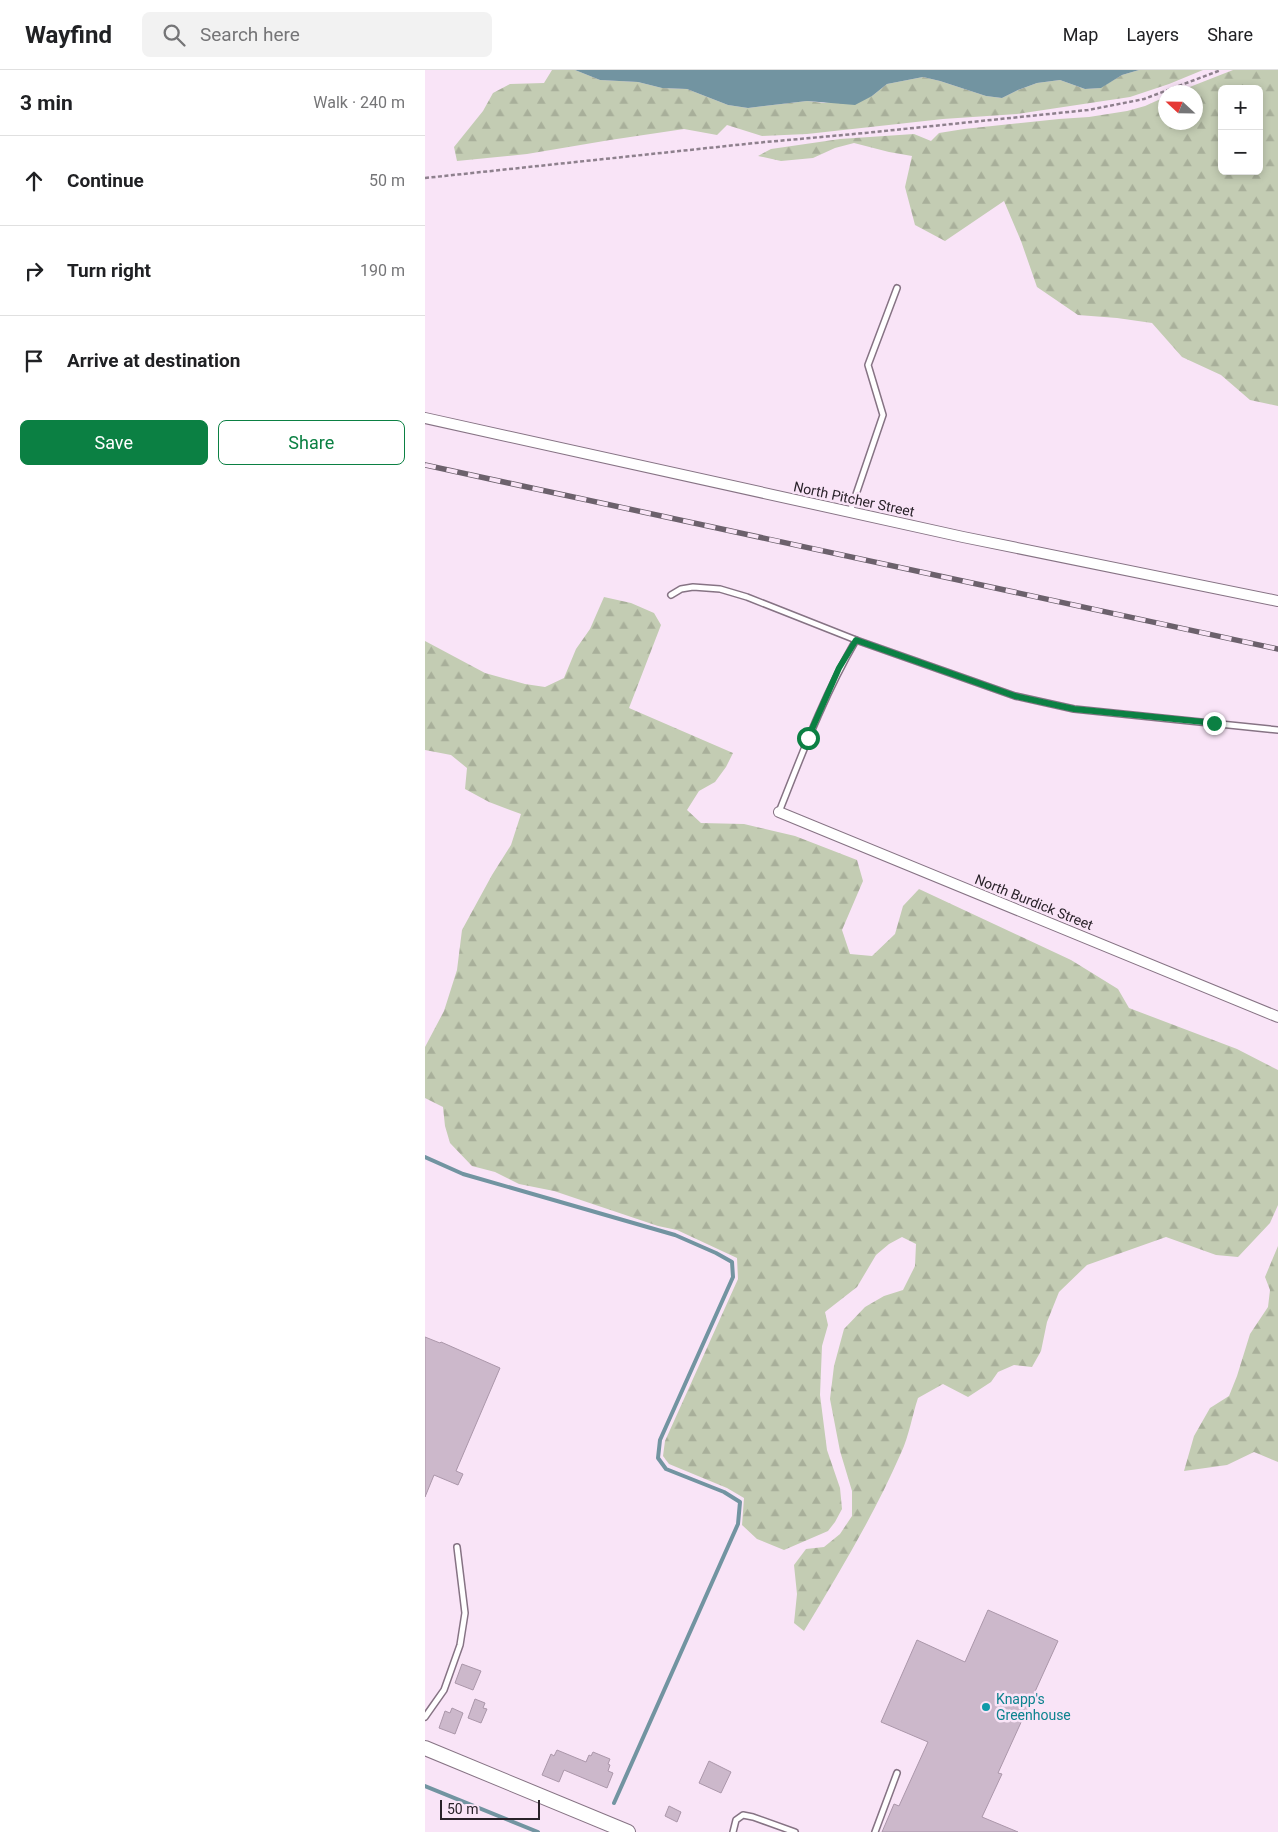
<!DOCTYPE html>
<meta charset="utf-8">
<style>
:root{--surface:#fff;--page:#f2f2f2;--text:#202124;--muted:#757577;--line:#e0e0e0;--accent:#0b8043}
body{margin:0;font-family:Roboto,sans-serif;background:var(--page);color:var(--text)}
.controls{position:absolute;right:15px;top:15px;display:grid;overflow:hidden;border-radius:8px;box-shadow:0 2px 8px #0003}
.controls button{width:45px;height:45px;display:grid;place-items:center;padding:0;border:0;border-bottom:1px solid var(--line);background:var(--surface);color:var(--text);font:25px sans-serif}
.compass{position:absolute;left:733px;top:15px;width:45px;height:45px;border-radius:50%;background:var(--surface);box-shadow:0 2px 8px #0003;rotate:292deg}
.scale{position:absolute;left:15px;bottom:12px;width:100px;box-sizing:border-box;padding-left:5px;border:2px solid #292229;border-top:0;font-size:14px;line-height:18px;white-space:nowrap;color:#292229;-webkit-text-stroke:4px #f9e4f7;paint-order:stroke}
.stop{position:absolute;width:15px;height:15px;margin:-11px;border:4px solid #0b8043;border-radius:50%;background:#fff}
.stop.end{background:#0b8043;border-color:#fff;box-shadow:0 1px 5px #0008}
.list{margin:0;padding:0;list-style:none}
h2{display:flex;justify-content:space-between;align-items:center;height:65px;margin:0;padding:0 20px;font-size:21px}
h2 small{font-size:16px;font-weight:400;color:var(--muted)}
.list li{display:grid;grid-template-columns:32px 1fr auto;gap:15px;align-items:center;box-sizing:border-box;height:90px;padding:0 20px;border-top:1px solid var(--line)}
.list b{display:block;font-size:19px;white-space:nowrap}
.list em{font-size:16px;font-style:normal;color:var(--muted)}
.actions{display:flex;gap:10px;padding:15px 20px}
.actions a{flex:1;padding:11px 0;border:1px solid var(--accent);border-radius:8px;text-align:center;font-size:18px;color:var(--accent)}
.actions .main{background:var(--accent);color:#fff}
.icon{flex:none;width:28px;height:28px;fill:none;stroke:currentColor;stroke-width:2;stroke-linecap:round;stroke-linejoin:round}
.map{position:relative;flex:none;width:853px;height:1762px;overflow:hidden}
header{display:flex;align-items:center;gap:30px;box-sizing:border-box;height:70px;padding:0 25px;background:var(--surface);border-bottom:1px solid var(--line)}
header strong{font-size:24px}
nav{display:flex;gap:28px;margin-inline-start:auto;font-size:18px}
.search{width:350px;height:45px;background:var(--page);display:flex;align-items:center;gap:12px;box-sizing:border-box;padding:0 18px;border-radius:8px;color:var(--muted);font-size:19px}
main{display:flex}
aside{flex:1;background:var(--surface)}
.map>svg:first-child{display:block}
.forest{fill:url(#forest-firs);fill-rule:evenodd}
.water{fill:#7294a1}
.lines{fill:none;stroke-linecap:round;stroke-linejoin:round}
.stream{stroke:#7294a1;stroke-width:4}
.building{fill:#ccb8cb;stroke:#ab97aa}
.service-casing{stroke:#867384;stroke-width:8}
.minor-casing{stroke:#867384;stroke-width:12}
.tertiary-casing{stroke:#867384;stroke-width:16}
.path{stroke:#8e808d;stroke-width:2.5;stroke-dasharray:4 2.5;stroke-linecap:butt}
.service{stroke:#fff;stroke-width:5}
.minor{stroke:#fff;stroke-width:10}
.tertiary{stroke:#fff;stroke-width:14}
.rail-casing{stroke:#6c616c;stroke-width:5.5}
.rail{stroke:#f9e4f7;stroke-width:4;stroke-dasharray:11;stroke-linecap:butt}
.route{stroke:#0b8043;stroke-width:6}
.culture-dot{fill:#0f9aa8;stroke:#f9e4f7;stroke-width:2}
.labels{text-anchor:middle;dominant-baseline:central;stroke-width:5;stroke-linejoin:round;paint-order:stroke}
.street-label{font-size:14px;fill:#292229;stroke:#f9e4f7}
.culture-label{font-size:14px;fill:#0d838f;stroke:#f9e4f7;text-anchor:start}
</style>
<header>
<strong>Wayfind</strong>
<div class="search"><svg class="icon" aria-label="search" viewBox="0 0 24 24"><circle cx="10" cy="10" r="6"/><path d="M15 15l6 6"/></svg>Search here</div>
<nav><a>Map</a><a>Layers</a><a>Share</a></nav>
</header>
<main>
<aside>
<h2>3 min<small>Walk · 240 m</small></h2>
<ul class="list">
<li><svg class="icon" aria-label="ahead" viewBox="0 0 24 24"><path d="M12 20V5M6 11l6-6 6 6"/></svg><div><b>Continue</b></div><em>50 m</em></li>
<li><svg class="icon" aria-label="right" viewBox="0 0 24 24"><path d="M7 20v-9h11M14 6l5 5-5 5"/></svg><div><b>Turn right</b></div><em>190 m</em></li>
<li><svg class="icon" aria-label="arrive" viewBox="0 0 24 24"><path d="M6 21V4h12l-3 4 3 4H6"/></svg><div><b>Arrive at destination</b></div></li>
</ul>
<div class="actions"><a class="main">Save</a><a>Share</a></div>
</aside>
<div class="map">
<svg width="853" height="1762" viewBox="0 0 853 1762">
<defs>
<pattern id="forest-firs" width="22" height="20" patternUnits="userSpaceOnUse" patternTransform="scale(1.25)"><rect width="22" height="20" fill="#c3ccb3"/><path d="M5 1l3.5 6h-7zM16 11l3.5 6h-7z" fill="#a8af9a"/></pattern>
</defs>
<rect width="100%" height="100%" fill="#f9e4f7"/>
<!-- forest -->
<g class="forest">
<path d="M 127,0 L 150,0 L 175,10 L 213,12 L 237,18 L 262,19 L 303,35 L 323,38 L 382,31 L 399,33 L 447,26 L 462,14 L 498,7 L 515,11 L 561,26 L 577,28 L 593,20 L 612,13 L 635,10 L 660,19 L 675,18 L 697,5 L 714,0 L 778,0 L 744,14 L 705,27 L 592,44 L 518,49 L 382,64 L 337,66 L 302,55 L 292,65 L 259,59 L 185,70 L 102,84 L 32,91 L 29,77 L 58,41 L 68,23 L 85,14 L 119,13 Z"/>
<path d="M 808,0 L 853,0 L 853,336 L 825,330 L 796,305 L 757,287 L 727,253 L 692,248 L 653,245 L 612,217 L 596,171 L 579,131 L 520,171 L 490,155 L 480,117 L 487,86 L 464,82 L 429,73 L 410,78 L 388,88 L 356,91 L 333,86 L 346,79 L 415,69 L 489,64 L 506,71 L 514,63 L 539,59 L 634,49 L 664,47 L 702,41 L 720,36 L 740,27 L 740,52 L 770,52 L 770,22 L 752,22 ZM 797,19 L 834,19 L 834,101 L 797,101 Z"/>
<path d="M 179,527 L 206,533 L 229,543 L 236,555 L 204,638 L 308,683 L 301,697 L 290,712 L 274,721 L 262,740 L 276,753 L 319,754 L 370,766 L 432,790 L 438,811 L 417,860 L 425,884 L 447,886 L 470,864 L 478,836 L 494,819 L 646,890 L 693,919 L 704,938 L 812,979 L 853,1000 L 853,1135 L 845,1153 L 813,1187 L 791,1185 L 741,1167 L 662,1195 L 634,1222 L 622,1252 L 616,1281 L 607,1297 L 589,1295 L 573,1302 L 566,1312 L 543,1327 L 518,1314 L 493,1328 C 487,1346 484,1366 476,1383 C 449,1445 414,1503 379,1561 L 369,1553 L 372,1524 L 369,1495 L 381,1479 L 399,1477 L 415,1464 L 427,1446 L 427,1421 L 415,1381 L 405,1329 L 409,1296 L 419,1259 L 440,1237 L 459,1226 L 478,1220 L 490,1196 L 491,1174 L 477,1167 L 464,1174 L 451,1185 L 432,1217 L 400,1242 L 403,1255 L 397,1276 L 395,1325 L 402,1380 L 415,1418 L 417,1439 L 410,1452 L 403,1461 L 359,1480 L 332,1469 L 317,1455 L 319,1428 L 302,1418 L 244,1394 L 238,1386 L 240,1371 L 313,1209 L 312,1188 L 252,1160 L 233,1156 L 129,1121 L 94,1114 L 70,1102 L 47,1096 L 25,1073 L 20,1056 L 18,1037 L 0,1028 L 0,977 L 19,941 L 32,900 L 37,860 L 67,805 L 86,775 L 96,744 L 64,732 L 40,719 L 42,698 L 26,685 L 0,680 L 0,571 L 60,603 L 100,614 L 120,617 L 139,608 L 151,579 L 165,559 Z"/>
<path d="M 853,1176 L 853,1392 L 829,1382 L 802,1395 L 759,1401 L 769,1366 L 785,1338 L 804,1326 L 812,1306 L 825,1264 L 843,1237 L 845,1220 L 840,1207 Z"/>
</g>
<!-- water -->
<path class="water" d="M 150,0 L 714,0 L 697,5 L 676,18 L 660,19 L 635,10 L 612,13 L 593,20 L 577,28 L 561,26 L 515,11 L 498,7 L 462,14 L 447,26 L 430,35 L 382,31 L 323,38 L 303,35 L 262,19 L 237,18 L 213,12 L 175,10 Z"/>
<g class="lines">
<!-- stream -->
<g class="stream">
<path d="M 0,1087 L 38,1104 L 250,1165 L 291,1183 L 307,1192 L 308,1207 L 235,1370 L 233,1388 L 241,1399 L 299,1422 L 315,1432 L 313,1454 L 189,1733"/>
<path d="M 0,1716 L 113,1762"/>
</g>
</g>
<!-- building -->
<g class="building">
<path d="M 0,1267 L 15,1273 L 16,1272 L 75,1298 L 31,1401 L 38,1404 L 33,1415 L 9,1405 L 0,1427 Z"/>
<path d="M 563,1540 L 633,1571 L 573,1703 L 577,1704 L 557,1747 L 593,1762 L 457,1762 L 469,1734 L 474,1736 L 503,1672 L 456,1652 L 492,1570 L 540,1592 Z"/>
<path d="M 37,1594 L 56,1601 L 48,1620 L 30,1613 Z"/>
<path d="M 50,1629 L 60,1633 L 58,1638 L 62,1639 L 56,1653 L 43,1648 Z"/>
<path d="M 27,1638 L 38,1643 L 30,1664 L 14,1658 L 20,1641 L 25,1643 Z"/>
<path d="M 132,1680 L 161,1692 L 164,1685 L 166,1686 L 168,1682 L 185,1689 L 183,1694 L 185,1695 L 183,1701 L 188,1703 L 182,1718 L 139,1700 L 134,1712 L 117,1705 L 126,1684 L 129,1686 Z"/>
<path d="M 284,1691 L 306,1702 L 296,1723 L 274,1713 Z"/>
<path d="M 244,1736 L 256,1742 L 252,1752 L 240,1746 Z"/>
</g>
<g class="lines">
<!-- service casing -->
<g class="service-casing">
<g id="service">
<path d="M 425,442 L 458,345 L 443,295 L 472,218"/>
<path d="M 246,525 L 256,519 L 268,517 L 295,519 L 322,527 L 431,570 L 590,626 L 649,639 L 853,660"/>
<path d="M 354,742 C 377,684 399,625 431,570"/>
<path d="M 0,1647 L 19,1620 L 35,1575 L 40,1543 L 32,1477"/>
<path d="M 308,1762 L 311,1750 L 318,1745 L 328,1747 L 370,1762"/>
<path d="M 450,1762 L 472,1703"/>
</g>
</g>
<!-- minor casing -->
<g class="minor-casing">
<g id="minor">
<path d="M 0,348 L 538,467 L 853,531"/>
<path d="M 354,742 L 853,947"/>
</g>
</g>
<!-- tertiary casing -->
<g class="tertiary-casing">
<path id="tertiary" d="M 0,1678 L 203,1762"/>
</g>
<!-- path -->
<path class="path" d="M 0,108 L 330,73 L 440,63 L 663,40 L 719,29 L 796,0"/>
<!-- service -->
<use href="#service" class="service"/>
<!-- minor -->
<use href="#minor" class="minor"/>
<!-- tertiary -->
<use href="#tertiary" class="tertiary"/>
<!-- rail casing -->
<g class="rail-casing">
<path id="rail" d="M 0,395 L 853,579"/>
</g>
<!-- rail -->
<use href="#rail" class="rail"/>
</g>
<g class="lines">
<!-- route -->
<path class="route" d="M 383,668 L 414,598 L 431,570 L 590,626 L 649,639 L 789,653"/>
</g>
<!-- markers -->
<circle class="culture-dot" cx="561" cy="1637" r="5"/>
<g class="labels">
<!-- street labels -->
<g class="street-label">
<text transform="translate(429 429) rotate(12)">North Pitcher Street</text>
<text transform="translate(609 832) rotate(22)">North Burdick Street</text>
</g>
<!-- culture labels -->
<g class="culture-label">
<text x="571" y="1629">Knapp's<tspan x="571" dy="16">Greenhouse</tspan></text>
</g>
</g>
</svg>
<div class="controls">
<button>+</button>
<button>−</button>
</div>
<svg class="compass" viewBox="-18 -18 36 36"><path d="M0-13l5 13h-10z" fill="#e53935"/><path d="M0 13l5-13h-10z" fill="#757577"/></svg>
<div class="scale">50 m</div>
<div class="stop" style="left:383px;top:668px"></div>
<div class="stop end" style="left:789px;top:653px"></div>
</div>
</main>
